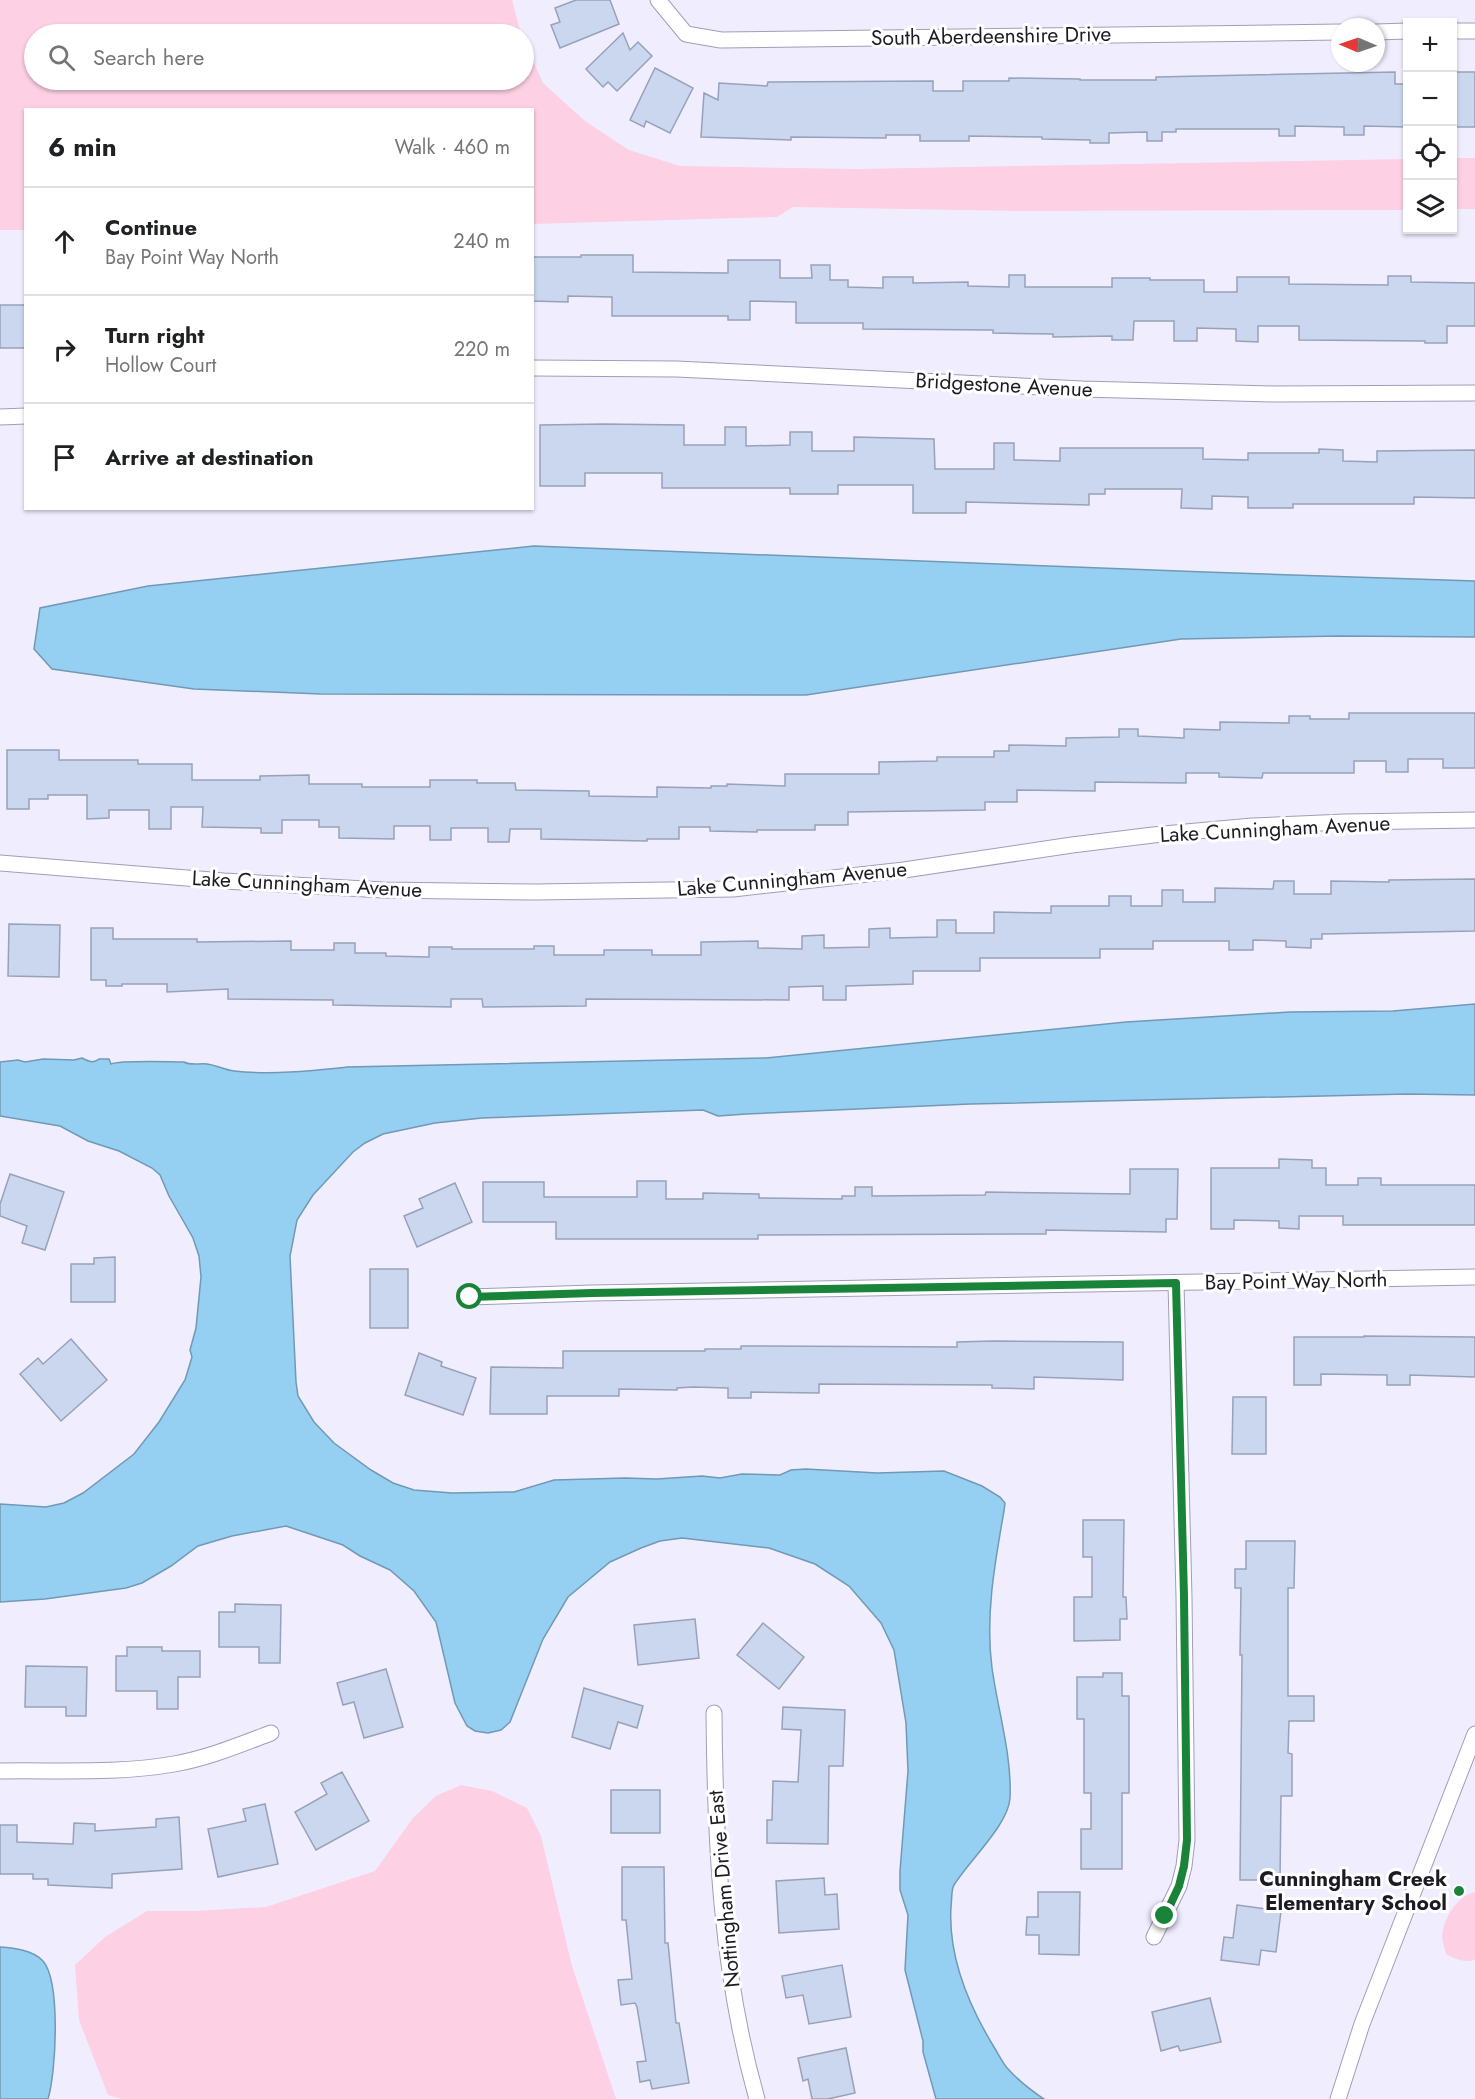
<!DOCTYPE html>
<meta charset="utf-8">
<style>
:root{--surface:#fff;--page:#f6f6f6;--text:#202124;--muted:#757577;--line:#e0e0e0}
body{margin:0;font-family:Jost,sans-serif;background:var(--page);color:var(--text)}
.controls{position:absolute;right:18px;top:18px;display:grid;overflow:hidden;border-radius:0px;box-shadow:0 2px 4px #0004}
.controls button{width:54px;height:54px;display:grid;place-items:center;padding:0;border:0;border-bottom:2px solid var(--line);background:var(--surface);color:var(--text);font:30px sans-serif}
.compass{position:absolute;left:1331px;top:18px;width:54px;height:54px;border-radius:50%;background:var(--surface);box-shadow:0 2px 4px #0004;rotate:272deg}
.stop{position:absolute;width:18px;height:18px;margin:-14px;border:4px solid #198339;border-radius:50%;background:#fff}
.stop.end{background:#198339;border-color:#fff;box-shadow:0 2px 6px #0008}
.list{margin:0;padding:0;list-style:none}
h2{display:flex;justify-content:space-between;align-items:center;height:78px;margin:0;padding:0 24px;font-size:26px}
h2 small{font-size:20px;font-weight:400;color:var(--muted)}
.list li{display:grid;grid-template-columns:39px 1fr auto;gap:18px;align-items:center;box-sizing:border-box;height:108px;padding:0 24px;border-top:2px solid var(--line)}
.list b{display:block;font-size:22px;white-space:nowrap}
.list p{margin:0;font-size:20px;white-space:nowrap;color:var(--muted)}
.list em{font-size:20px;font-style:normal;color:var(--muted)}
.icon{flex:none;width:33px;height:33px;fill:none;stroke:currentColor;stroke-width:2;stroke-linecap:round;stroke-linejoin:round}
.map{position:relative;flex:none;width:1475px;height:2099px;overflow:hidden}
.search{position:absolute;background:var(--surface);box-shadow:0 2px 4px #0004;left:24px;top:24px;width:510px;height:66px;display:flex;align-items:center;gap:15px;box-sizing:border-box;padding:0 21px;border-radius:33px;color:var(--muted);font-size:22px}
.panel{position:absolute;background:var(--surface);box-shadow:0 2px 4px #0004;left:24px;top:108px;width:510px;height:402px;border-radius:0px}
.map>svg:first-child{display:block}
.green{fill:#fdd0e3}
.water{fill:#95d0f3;stroke:#7199b5;stroke-width:1.5}
.building{fill:#cad7ef;stroke:#96a2b9;stroke-width:1.5}
.lines{fill:none;stroke-linecap:round;stroke-linejoin:round}
.minor-casing{stroke:#a19db6;stroke-width:17}
.minor{stroke:#fff;stroke-width:15}
.route{stroke:#198339;stroke-width:8}
.poi-dot{fill:#198339;stroke:#fff;stroke-width:2}
.labels{text-anchor:middle;dominant-baseline:central;stroke-width:6;stroke-linejoin:round;paint-order:stroke}
.street-label{font-size:21px;fill:#1c1a23;stroke:#fff}
.poi-label{font-size:21px;font-weight:bold;fill:#1c1a23;stroke:#fff;text-anchor:end}
</style>
<div class="map">
<svg width="1475" height="2099" viewBox="0 0 1475 2099">
<rect width="100%" height="100%" fill="#f0eefe"/>
<!-- green -->
<g class="green">
<path d="M 0,0 L 512,0 L 521,34 L 34,34 L 34,80 L 524,80 L 524,40 L 543,83 L 585,121 L 629,150 L 680,166 L 857,169 L 1407,159 L 1407,210 L 1021,211 L 793,207 L 777,217 L 533,224 L 532,110 L 26,110 L 25,230 L 0,230 Z"/>
<rect x="1453" y="158" width="22" height="51"/>
<path d="M 461,1785 L 492,1791 L 527,1808 L 541,1836 L 572,1966 L 616,2099 L 123,2099 L 108,2095 L 79,2020 L 75,1965 L 105,1937 L 147,1911 L 194,1911 L 266,1907 L 375,1871 L 413,1818 L 436,1796 Z"/>
<path d="M 1475,1892 L 1475,1960 C 1464,1963 1456,1959 1446,1954 C 1445,1949 1442,1941 1442,1936 C 1444,1918 1457,1896 1475,1892 Z"/>
</g>
<!-- water -->
<g class="water">
<path d="M 534,546 L 1205,572 L 1475,581 L 1475,637 L 1340,636 L 1181,639 L 806,695 L 321,694 L 194,689 L 52,669 L 34,649 L 40,608 L 148,586 Z"/>
<path d="M 1475,1004 L 1475,1095 L 1407,1094 L 970,1104 L 746,1114 L 718,1116 L 703,1110 L 482,1118 L 435,1123 L 383,1134 L 365,1143 L 353,1152 L 313,1195 L 297,1220 L 290,1256 L 296,1382 L 298,1396 L 314,1422 L 334,1443 L 371,1470 L 393,1483 L 414,1490 L 452,1493 L 514,1492 L 554,1480 L 625,1478 L 657,1479 L 702,1476 L 720,1478 L 742,1474 L 780,1475 L 791,1470 L 806,1469 L 877,1473 L 944,1471 L 982,1486 L 1000,1497 L 1005,1503 L 1004,1511 C 995,1562 985,1616 992,1668 C 998,1711 1012,1755 1010,1798 C 1009,1824 968,1862 954,1885 C 951,1890 952,1900 951,1907 C 948,1956 969,2006 994,2047 C 999,2055 1003,2064 1009,2070 C 1019,2081 1032,2091 1044,2099 L 936,2099 L 923,2052 L 923,2041 L 905,1970 L 908,1915 L 900,1890 L 900,1871 L 908,1771 L 906,1723 L 894,1650 L 881,1623 L 849,1586 L 815,1564 L 769,1548 L 682,1538 L 660,1541 L 641,1548 L 610,1562 L 568,1597 L 543,1639 L 510,1722 L 501,1730 L 488,1733 L 475,1731 L 467,1726 L 455,1703 L 436,1622 L 414,1591 L 390,1570 L 360,1556 L 343,1545 L 286,1526 L 232,1536 L 198,1546 L 171,1566 L 142,1583 L 126,1588 L 45,1599 L 0,1602 L 0,1504 L 46,1507 L 64,1503 L 83,1493 L 134,1454 L 159,1422 L 185,1380 L 192,1357 L 190,1350 L 196,1328 L 201,1277 L 199,1256 L 193,1238 L 169,1196 L 160,1175 L 152,1168 L 119,1151 L 88,1141 L 60,1126 L 0,1116 L 0,1062 L 18,1060 L 25,1062 L 43,1059 L 74,1060 L 82,1058 C 88,1061 93,1064 99,1059 L 109,1059 L 111,1064 C 122,1060 168,1062 184,1062 C 191,1066 199,1063 207,1064 C 216,1065 225,1070 234,1071 C 272,1075 309,1071 347,1067 L 766,1058 L 1126,1022 L 1290,1012 L 1393,1011 Z"/>
<path d="M 0,1947 C 14,1948 33,1950 43,1961 C 61,1982 56,2073 48,2099 L 0,2099 Z"/>
</g>
<!-- building -->
<g class="building">
<path d="M 576,0 L 610,0 L 619,24 L 560,48 L 551,25 L 560,22 L 555,8 Z"/>
<path d="M 623,33 L 630,50 L 638,42 L 652,56 L 617,91 L 608,82 L 603,87 L 586,69 Z"/>
<path d="M 655,68 L 693,88 L 670,133 L 646,121 L 644,127 L 630,120 Z"/>
<path d="M 1395,72 L 1395,84 L 1407,84 L 1407,127 L 1364,126 L 1364,135 L 1344,135 L 1344,127 L 1295,126 L 1295,136 L 1279,136 L 1279,129 L 1176,129 L 1176,132 L 1162,132 L 1162,141 L 1147,141 L 1147,132 L 1109,133 L 1109,143 L 1090,143 L 1090,140 L 1042,139 L 1042,137 L 969,136 L 969,141 L 920,141 L 920,135 L 886,135 L 886,138 L 791,137 L 791,140 L 701,137 L 704,93 L 718,100 L 719,83 L 767,86 L 768,82 L 933,81 L 933,91 L 963,91 L 963,81 L 1009,81 L 1009,78 L 1080,79 L 1080,80 L 1156,80 L 1156,77 Z"/>
<rect x="1452" y="72" width="23" height="55"/>
<path d="M 581,255 L 633,255 L 633,272 L 728,273 L 728,260 L 780,260 L 780,278 L 812,278 L 811,265 L 830,265 L 830,280 L 848,280 L 848,287 L 883,288 L 883,277 L 913,277 L 913,283 L 968,282 L 968,286 L 1009,287 L 1009,275 L 1025,275 L 1025,287 L 1112,287 L 1112,278 L 1150,278 L 1150,280 L 1204,280 L 1204,292 L 1237,292 L 1237,277 L 1289,277 L 1289,284 L 1388,285 L 1388,276 L 1411,276 L 1411,282 L 1475,283 L 1475,326 L 1447,326 L 1447,343 L 1425,343 L 1425,341 L 1299,340 L 1299,326 L 1258,326 L 1258,342 L 1236,341 L 1236,329 L 1197,328 L 1197,341 L 1174,341 L 1174,321 L 1134,321 L 1133,340 L 1112,340 L 1112,336 L 1053,337 L 1053,334 L 993,333 L 993,330 L 863,329 L 863,323 L 796,323 L 796,302 L 750,301 L 750,320 L 728,320 L 728,316 L 612,316 L 612,297 L 568,296 L 568,302 L 532,301 L 532,257 L 581,257 Z"/>
<rect x="0" y="305" width="26" height="43"/>
<path d="M 604,424 L 684,425 L 684,445 L 725,445 L 725,427 L 746,427 L 746,446 L 790,445 L 790,432 L 812,432 L 812,451 L 854,451 L 854,437 L 934,439 L 935,469 L 994,469 L 994,443 L 1014,443 L 1014,460 L 1060,461 L 1060,448 L 1203,448 L 1203,459 L 1248,460 L 1248,453 L 1319,453 L 1319,449 L 1343,450 L 1343,461 L 1377,462 L 1377,451 L 1475,450 L 1475,498 L 1414,497 L 1414,504 L 1293,504 L 1293,508 L 1248,508 L 1248,497 L 1212,496 L 1212,509 L 1181,508 L 1182,489 L 1105,489 L 1105,494 L 1089,494 L 1089,505 L 966,502 L 966,513 L 913,513 L 913,485 L 838,485 L 838,494 L 790,494 L 790,488 L 662,488 L 662,473 L 585,473 L 585,486 L 540,486 L 540,425 Z"/>
<path d="M 1349,713 L 1475,713 L 1475,768 L 1443,768 L 1443,759 L 1408,759 L 1408,772 L 1386,772 L 1386,761 L 1354,761 L 1354,773 L 1263,773 L 1262,778 L 1219,777 L 1219,773 L 1186,773 L 1186,783 L 1095,782 L 1095,791 L 1017,790 L 1017,802 L 985,802 L 985,810 L 848,812 L 848,825 L 815,825 L 815,830 L 757,830 L 757,832 L 710,831 L 710,827 L 679,827 L 679,839 L 647,839 L 647,841 L 541,839 L 541,829 L 510,829 L 509,842 L 488,842 L 488,828 L 451,828 L 451,840 L 430,840 L 430,826 L 394,826 L 394,839 L 339,838 L 339,827 L 319,827 L 319,820 L 282,820 L 282,833 L 261,833 L 261,828 L 202,827 L 203,807 L 171,807 L 171,829 L 149,829 L 149,810 L 109,810 L 109,818 L 87,819 L 87,795 L 48,795 L 48,799 L 29,799 L 29,809 L 7,809 L 7,750 L 59,750 L 59,760 L 138,760 L 138,764 L 192,764 L 192,780 L 260,780 L 260,776 L 309,775 L 309,784 L 362,784 L 362,787 L 430,787 L 430,780 L 477,780 L 477,783 L 515,783 L 516,790 L 589,791 L 589,796 L 657,797 L 657,787 L 711,788 L 711,786 L 727,786 L 727,784 L 785,786 L 785,774 L 879,774 L 879,762 L 937,761 L 937,757 L 994,757 L 994,751 L 1009,751 L 1009,745 L 1066,746 L 1066,738 L 1119,737 L 1119,729 L 1138,729 L 1138,736 L 1184,738 L 1184,729 L 1220,730 L 1220,722 L 1289,723 L 1289,716 L 1310,716 L 1310,719 L 1349,719 Z"/>
<path d="M 1475,879 L 1475,931 L 1322,934 L 1322,939 L 1311,939 L 1311,948 L 1286,947 L 1286,941 L 1253,940 L 1253,950 L 1229,950 L 1229,941 L 1153,941 L 1153,949 L 1100,949 L 1100,958 L 980,958 L 980,971 L 913,971 L 913,984 L 846,986 L 846,1000 L 823,1000 L 823,986 L 789,987 L 789,1000 L 586,999 L 586,1006 L 483,1007 L 482,999 L 451,999 L 451,1007 L 333,1005 L 333,1000 L 228,999 L 228,989 L 167,992 L 167,984 L 122,984 L 122,986 L 106,986 L 106,980 L 91,980 L 91,928 L 113,928 L 113,939 L 197,939 L 197,942 L 291,941 L 291,950 L 334,950 L 334,943 L 355,943 L 355,953 L 386,953 L 386,956 L 429,957 L 429,947 L 452,947 L 452,949 L 534,949 L 534,946 L 554,946 L 554,955 L 604,955 L 604,950 L 652,950 L 652,955 L 701,955 L 701,942 L 758,941 L 758,948 L 802,949 L 802,936 L 824,935 L 824,948 L 869,947 L 869,929 L 890,928 L 890,938 L 937,937 L 937,920 L 956,920 L 956,933 L 994,933 L 994,912 L 1051,913 L 1051,906 L 1109,906 L 1109,896 L 1131,896 L 1131,906 L 1162,906 L 1162,890 L 1183,890 L 1183,902 L 1215,902 L 1215,888 L 1273,889 L 1274,881 L 1294,881 L 1294,894 L 1331,894 L 1331,881 L 1389,882 L 1389,880 Z"/>
<path d="M 9,924 L 60,925 L 59,977 L 8,976 Z"/>
<path d="M 1279,1159 L 1312,1160 L 1312,1168 L 1326,1168 L 1326,1185 L 1358,1185 L 1358,1178 L 1381,1178 L 1381,1185 L 1475,1185 L 1475,1225 L 1343,1225 L 1343,1216 L 1299,1216 L 1299,1229 L 1279,1228 L 1279,1221 L 1234,1220 L 1234,1229 L 1211,1229 L 1211,1168 L 1279,1168 Z"/>
<path d="M 1130,1169 L 1178,1169 L 1177,1219 L 1166,1219 L 1166,1232 L 1046,1230 L 1046,1234 L 758,1235 L 758,1239 L 556,1239 L 556,1222 L 483,1222 L 483,1182 L 544,1182 L 544,1197 L 637,1197 L 637,1181 L 666,1181 L 666,1199 L 703,1199 L 703,1193 L 759,1194 L 759,1198 L 842,1199 L 842,1196 L 855,1196 L 855,1187 L 872,1187 L 872,1196 L 985,1195 L 986,1192 L 1130,1194 Z"/>
<path d="M 10,1174 L 64,1192 L 45,1250 L 22,1243 L 27,1226 L 0,1216 L 0,1204 Z"/>
<path d="M 455,1183 L 472,1222 L 417,1247 L 404,1216 L 423,1208 L 419,1199 Z"/>
<path d="M 115,1257 L 115,1302 L 71,1302 L 71,1264 L 94,1264 L 94,1258 Z"/>
<rect x="370" y="1269" width="38" height="59"/>
<path d="M 1364,1336 L 1475,1337 L 1475,1377 L 1410,1375 L 1410,1385 L 1387,1385 L 1387,1375 L 1321,1374 L 1321,1385 L 1294,1385 L 1294,1337 L 1364,1337 Z"/>
<path d="M 71,1339 L 107,1380 L 61,1421 L 20,1374 L 38,1358 L 43,1364 Z"/>
<path d="M 993,1341 L 1123,1342 L 1123,1380 L 1034,1377 L 1034,1389 L 992,1388 L 992,1385 L 819,1384 L 819,1393 L 751,1392 L 751,1398 L 728,1398 L 728,1388 L 693,1387 L 677,1388 L 677,1390 L 619,1389 L 619,1396 L 547,1396 L 547,1414 L 490,1414 L 491,1367 L 563,1368 L 563,1351 L 705,1351 L 705,1349 L 741,1349 L 741,1346 L 957,1347 L 957,1342 Z"/>
<path d="M 419,1353 L 442,1362 L 441,1366 L 476,1378 L 463,1415 L 405,1395 Z"/>
<path d="M 1233,1397 L 1266,1397 L 1266,1454 L 1232,1454 Z"/>
<path d="M 1083,1520 L 1124,1520 L 1123,1597 L 1126,1597 L 1127,1619 L 1120,1619 L 1120,1640 L 1074,1641 L 1074,1597 L 1092,1597 L 1092,1557 L 1083,1557 Z"/>
<path d="M 1246,1541 L 1295,1541 L 1294,1588 L 1288,1588 L 1288,1696 L 1314,1696 L 1314,1721 L 1289,1721 L 1288,1753 L 1292,1754 L 1292,1796 L 1281,1796 L 1280,1880 L 1240,1880 L 1242,1655 L 1240,1655 L 1241,1588 L 1235,1588 L 1235,1569 L 1246,1569 Z"/>
<path d="M 235,1604 L 281,1605 L 280,1663 L 259,1663 L 259,1647 L 219,1647 L 219,1612 L 235,1612 Z"/>
<path d="M 695,1619 L 699,1658 L 638,1665 L 634,1625 Z"/>
<path d="M 763,1623 L 804,1657 L 779,1689 L 737,1655 Z"/>
<path d="M 127,1647 L 162,1647 L 162,1651 L 200,1651 L 200,1677 L 178,1677 L 178,1709 L 157,1709 L 157,1691 L 116,1691 L 116,1656 L 127,1656 Z"/>
<path d="M 26,1666 L 87,1667 L 86,1716 L 66,1716 L 66,1707 L 25,1707 Z"/>
<path d="M 386,1669 L 403,1727 L 364,1738 L 354,1702 L 343,1705 L 337,1683 Z"/>
<path d="M 1103,1673 L 1122,1673 L 1122,1696 L 1129,1696 L 1129,1793 L 1122,1793 L 1122,1869 L 1081,1869 L 1081,1829 L 1091,1829 L 1091,1793 L 1084,1793 L 1084,1719 L 1077,1719 L 1077,1677 L 1103,1677 Z"/>
<path d="M 584,1688 L 643,1706 L 637,1728 L 618,1722 L 610,1749 L 572,1737 Z"/>
<path d="M 783,1707 L 845,1710 L 843,1766 L 829,1766 L 828,1844 L 767,1843 L 767,1820 L 772,1820 L 773,1781 L 798,1782 L 801,1730 L 782,1729 Z"/>
<path d="M 342,1772 L 369,1821 L 316,1850 L 295,1812 L 327,1794 L 321,1783 Z"/>
<rect x="611" y="1790" width="49" height="43"/>
<path d="M 265,1804 L 278,1864 L 218,1877 L 208,1829 L 246,1821 L 243,1809 Z"/>
<path d="M 179,1817 L 182,1869 L 112,1874 L 112,1888 L 48,1885 L 48,1879 L 33,1879 L 33,1874 L 0,1874 L 0,1825 L 17,1825 L 17,1842 L 73,1844 L 74,1823 L 95,1824 L 95,1831 L 156,1827 L 156,1819 Z"/>
<path d="M 622,1867 L 664,1867 L 665,1943 L 668,1943 L 676,2023 L 679,2023 L 689,2083 L 652,2089 L 650,2080 L 640,2082 L 637,2062 L 646,2061 L 637,2007 L 635,2003 L 621,2005 L 618,1980 L 632,1979 L 626,1920 L 622,1920 Z"/>
<path d="M 824,1878 L 825,1895 L 837,1894 L 839,1929 L 779,1933 L 776,1881 Z"/>
<path d="M 1038,1892 L 1080,1892 L 1079,1955 L 1039,1954 L 1039,1935 L 1026,1935 L 1027,1917 L 1038,1917 Z"/>
<path d="M 1237,1905 L 1281,1911 L 1276,1952 L 1261,1950 L 1259,1965 L 1221,1960 L 1224,1937 L 1233,1938 Z"/>
<path d="M 842,1965 L 851,2017 L 809,2024 L 803,1995 L 786,1998 L 782,1976 Z"/>
<path d="M 1210,1998 L 1221,2042 L 1180,2051 L 1178,2046 L 1161,2051 L 1152,2012 Z"/>
<path d="M 846,2048 L 855,2093 L 828,2099 L 812,2099 L 808,2079 L 803,2081 L 798,2058 Z"/>
</g>
<g class="lines">
<!-- minor casing -->
<g class="minor-casing">
<g id="minor">
<path d="M 658,0 L 686,34 L 721,40 L 1340,32"/>
<path d="M 1452,31 L 1475,31"/>
<path d="M 1376,32 L 1408,31"/>
<path d="M 532,368 L 677,369 L 1082,389 L 1275,394 L 1475,393"/>
<path d="M 0,417 L 26,416"/>
<path d="M 0,863 L 224,881 L 383,890 L 536,892 L 733,889 L 904,870 L 1072,845 L 1153,835 L 1252,826 L 1345,822 L 1475,820"/>
<path d="M 469,1297 L 592,1293 L 1475,1277"/>
<path d="M 714,1713 C 715,1843 721,1973 757,2099"/>
<path d="M 0,1771 C 58,1770 118,1774 174,1764 C 208,1758 239,1745 271,1733"/>
<path d="M 1154,1937 L 1179,1886 L 1184,1866 L 1187,1840 L 1184,1597 L 1176,1283"/>
<path d="M 1338,2099 L 1362,2024 L 1475,1734"/>
</g>
</g>
<!-- minor -->
<use href="#minor" class="minor"/>
</g>
<g class="lines">
<!-- route -->
<path class="route" d="M 470,1297 L 592,1293 L 1176,1283 L 1184,1597 L 1187,1840 L 1184,1866 L 1179,1886 L 1165,1916"/>
</g>
<!-- markers -->
<circle class="poi-dot" cx="1459" cy="1891" r="6"/>
<g class="labels">
<!-- street labels -->
<g class="street-label">
<text transform="translate(991 36) rotate(-1)">South Aberdeenshire Drive</text>
<text transform="translate(1004 385) rotate(3)">Bridgestone Avenue</text>
<text transform="translate(1275 829) rotate(-3)">Lake Cunningham Avenue</text>
<text transform="translate(792 879) rotate(-5)">Lake Cunningham Avenue</text>
<text transform="translate(307 884) rotate(3)">Lake Cunningham Avenue</text>
<text transform="translate(1296 1281) rotate(-1)">Bay Point Way North</text>
<text transform="translate(724 1889) rotate(-95)">Nottingham Drive East</text>
</g>
<!-- poi labels -->
<g class="poi-label">
<text x="1447" y="1879">Cunningham Creek<tspan x="1447" dy="24">Elementary School</tspan></text>
</g>
</g>
</svg>
<div class="controls">
<button>+</button>
<button>−</button>
<button><svg class="icon" aria-label="locate" viewBox="0 0 24 24"><circle cx="12" cy="12" r="6"/><path d="M12 2v4M12 18v4M2 12h4M18 12h4"/></svg></button>
<button><svg class="icon" aria-label="layers" viewBox="0 0 24 24"><path d="M12 4l9 5-9 5-9-5zM3 14l9 5 9-5"/></svg></button>
</div>
<svg class="compass" viewBox="-18 -18 36 36"><path d="M0-13l5 13h-10z" fill="#e53935"/><path d="M0 13l5-13h-10z" fill="#757577"/></svg>
<div class="stop" style="left:470px;top:1297px"></div>
<div class="stop end" style="left:1165px;top:1916px"></div>
<div class="search"><svg class="icon" aria-label="search" viewBox="0 0 24 24"><circle cx="10" cy="10" r="6"/><path d="M15 15l6 6"/></svg>Search here</div>
<section class="panel">
<h2>6 min<small>Walk · 460 m</small></h2>
<ul class="list">
<li><svg class="icon" aria-label="ahead" viewBox="0 0 24 24"><path d="M12 20V5M6 11l6-6 6 6"/></svg><div><b>Continue</b><p>Bay Point Way North</p></div><em>240 m</em></li>
<li><svg class="icon" aria-label="right" viewBox="0 0 24 24"><path d="M7 20v-9h11M14 6l5 5-5 5"/></svg><div><b>Turn right</b><p>Hollow Court</p></div><em>220 m</em></li>
<li><svg class="icon" aria-label="arrive" viewBox="0 0 24 24"><path d="M6 21V4h12l-3 4 3 4H6"/></svg><div><b>Arrive at destination</b></div></li>
</ul>
</section>
</div>
